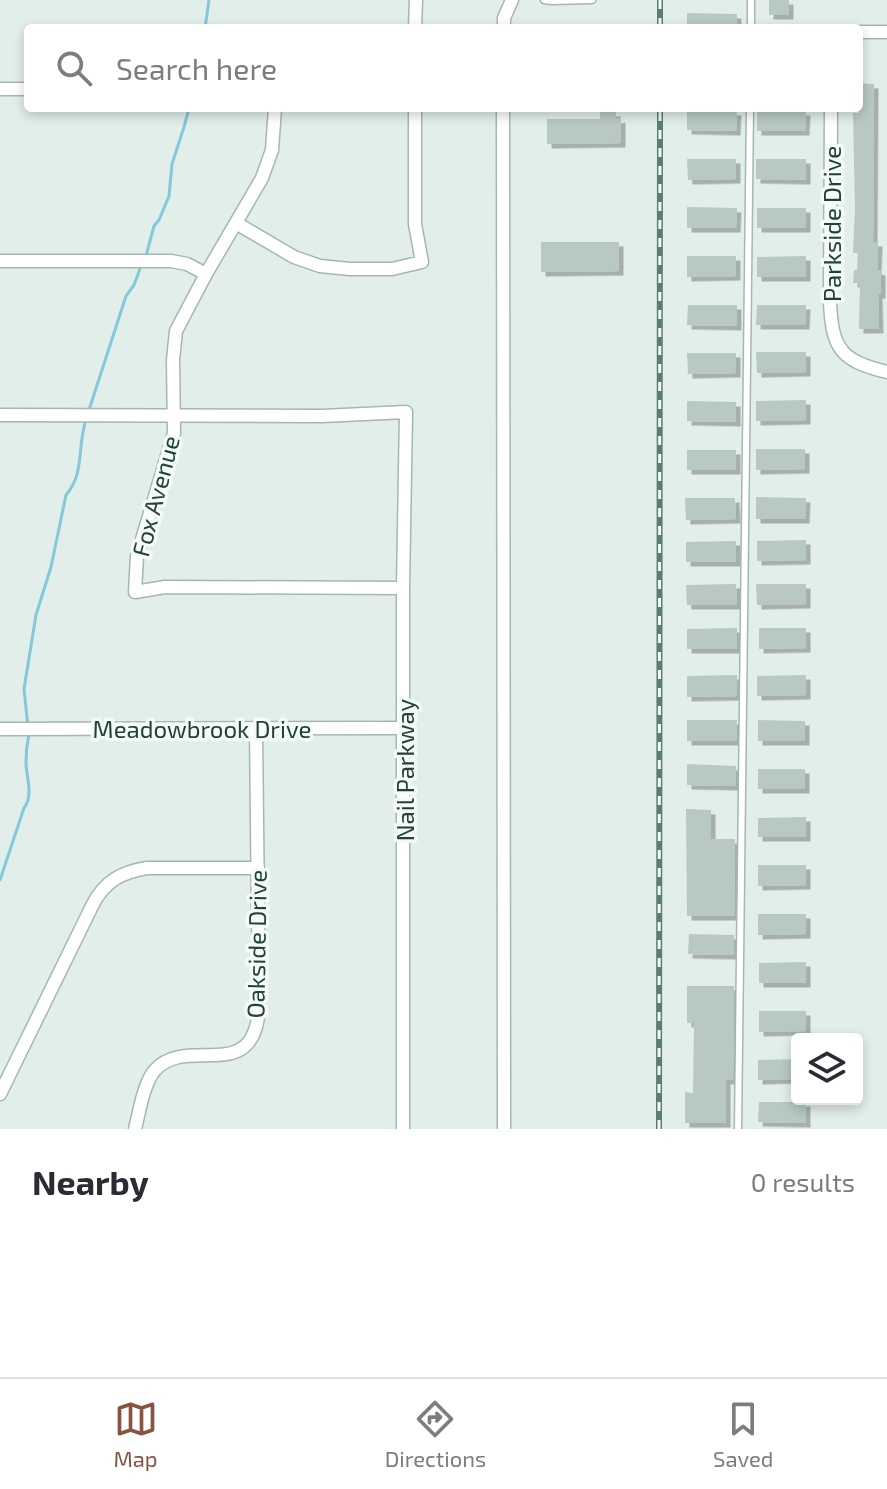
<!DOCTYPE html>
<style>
:root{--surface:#fff;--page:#f7f7f7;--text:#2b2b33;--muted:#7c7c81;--line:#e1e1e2;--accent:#8a5240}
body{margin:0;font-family:"Exo 2",sans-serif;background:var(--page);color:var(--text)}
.controls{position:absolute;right:24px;bottom:24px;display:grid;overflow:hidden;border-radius:8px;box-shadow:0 4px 12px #0003}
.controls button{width:72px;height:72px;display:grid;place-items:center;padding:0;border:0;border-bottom:2px solid var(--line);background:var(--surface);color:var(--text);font:40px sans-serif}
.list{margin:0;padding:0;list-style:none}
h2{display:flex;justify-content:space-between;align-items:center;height:104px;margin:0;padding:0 32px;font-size:34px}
h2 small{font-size:26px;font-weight:400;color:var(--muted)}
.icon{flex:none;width:44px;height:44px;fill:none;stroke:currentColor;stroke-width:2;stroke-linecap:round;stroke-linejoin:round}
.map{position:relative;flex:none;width:887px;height:1129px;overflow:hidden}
.search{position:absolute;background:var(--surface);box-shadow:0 4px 12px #0003;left:24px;right:24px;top:24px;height:88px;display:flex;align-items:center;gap:20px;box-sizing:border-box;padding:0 28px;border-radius:8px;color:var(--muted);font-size:30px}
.sheet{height:248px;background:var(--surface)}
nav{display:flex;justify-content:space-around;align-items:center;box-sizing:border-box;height:112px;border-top:2px solid var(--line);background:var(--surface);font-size:22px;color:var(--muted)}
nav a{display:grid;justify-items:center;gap:4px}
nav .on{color:var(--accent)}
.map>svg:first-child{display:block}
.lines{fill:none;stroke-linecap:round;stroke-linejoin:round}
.stream{stroke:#84c9da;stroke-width:3}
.building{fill:#b7c9c2;filter:url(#shadow)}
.lane-casing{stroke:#a4b7b1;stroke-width:9}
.street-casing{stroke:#a4b7b1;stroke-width:15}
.lane{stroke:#fff;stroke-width:6}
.street{stroke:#fff;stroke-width:12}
.rail-casing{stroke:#5a7d75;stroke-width:6}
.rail{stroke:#f3faf7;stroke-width:3;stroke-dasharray:9;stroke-linecap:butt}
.labels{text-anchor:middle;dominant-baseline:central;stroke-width:7;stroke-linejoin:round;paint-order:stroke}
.street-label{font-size:24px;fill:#20423a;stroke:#f3faf7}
</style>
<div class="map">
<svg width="887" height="1129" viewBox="0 0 887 1129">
<defs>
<filter id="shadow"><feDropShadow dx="4.5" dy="4.5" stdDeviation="0" flood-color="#0004"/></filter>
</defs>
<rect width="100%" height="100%" fill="#e2eee9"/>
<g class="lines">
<!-- stream -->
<g class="stream">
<path d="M 205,28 L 209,0"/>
<path d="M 146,256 L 154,226 L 159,220 L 169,196 L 172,164 L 184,127 L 189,108"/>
<path d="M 88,413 L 126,296 L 134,285 L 141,266"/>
<path d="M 28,727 L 24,689 L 36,615 L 51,567 L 66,495 C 85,474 77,445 86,420"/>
<path d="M 0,880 L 24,808 C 34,795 26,777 26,762 C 26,753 27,743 29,734"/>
</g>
</g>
<!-- building -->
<g class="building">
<rect x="769" y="0" width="20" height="15"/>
<path d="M 687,13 L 737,14 L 737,28 L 687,28 Z"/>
<path d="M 859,83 L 874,84 L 873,242 L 878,242 L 877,270 L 881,271 L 881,294 L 878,294 L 879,329 L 859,329 L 860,283 L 853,283 L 854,270 L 857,270 L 858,253 L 853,253 L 855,209 L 853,113 L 859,113 Z"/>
<path d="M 687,110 L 737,111 L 736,131 L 687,130 Z"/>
<path d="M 757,110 L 806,111 L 805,131 L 757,131 Z"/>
<path d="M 600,112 L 616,112 L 616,119 L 621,118 L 621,143 L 547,144 L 547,119 L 600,119 Z"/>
<path d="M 687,159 L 736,159 L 736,179 L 688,180 Z"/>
<path d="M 756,159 L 806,159 L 806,180 L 756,179 Z"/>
<path d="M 687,207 L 737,208 L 736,228 L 687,228 Z"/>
<rect x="757" y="208" width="49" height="20"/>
<path d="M 541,242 L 619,242 L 619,271 L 541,272 Z"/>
<path d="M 687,256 L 736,256 L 736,276 L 687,277 Z"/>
<path d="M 806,256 L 806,277 L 757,277 L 757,257 Z"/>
<path d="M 688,305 L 737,305 L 737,326 L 687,325 Z"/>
<path d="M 757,305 L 806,305 L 805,325 L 756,325 Z"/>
<path d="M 756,352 L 806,352 L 806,372 L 757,373 Z"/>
<path d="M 687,353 L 736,353 L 736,373 L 688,374 Z"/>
<path d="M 806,400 L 806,420 L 756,421 L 756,401 Z"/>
<path d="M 687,401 L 736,402 L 736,422 L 687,421 Z"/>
<path d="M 756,449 L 805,449 L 805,469 L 756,470 Z"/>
<rect x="687" y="450" width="49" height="20"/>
<path d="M 756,497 L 806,498 L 805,519 L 756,519 Z"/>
<path d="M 685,498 L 735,498 L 736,519 L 686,520 Z"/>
<path d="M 806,540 L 806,560 L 757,561 L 757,541 Z"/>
<path d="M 736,541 L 736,562 L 686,562 L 686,542 Z"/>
<path d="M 736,584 L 737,605 L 687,605 L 686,585 Z"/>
<path d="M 756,584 L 806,584 L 806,604 L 757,605 Z"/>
<path d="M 737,628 L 737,649 L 687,649 L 687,629 Z"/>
<path d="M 759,628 L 806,628 L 806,648 L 759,649 Z"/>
<path d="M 737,675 L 737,696 L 687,697 L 687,676 Z"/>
<path d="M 806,675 L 806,695 L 757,696 L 757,676 Z"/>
<path d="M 687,720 L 737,720 L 736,741 L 687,741 Z"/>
<path d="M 758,720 L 805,721 L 805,741 L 758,741 Z"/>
<path d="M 687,764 L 736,766 L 736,786 L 687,785 Z"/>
<rect x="758" y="769" width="47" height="20"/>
<path d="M 686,809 L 711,810 L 711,839 L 735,839 L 734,916 L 687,916 Z"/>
<path d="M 806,817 L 806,837 L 758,837 L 758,818 Z"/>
<path d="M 758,865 L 806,865 L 806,885 L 758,886 Z"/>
<path d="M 758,914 L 806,914 L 806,934 L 758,935 Z"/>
<path d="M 689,934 L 734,935 L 734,955 L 688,954 Z"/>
<path d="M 806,962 L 806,983 L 759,983 L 759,963 Z"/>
<path d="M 687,986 L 734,986 L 733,1080 L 726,1080 L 726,1123 L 685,1123 L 685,1092 L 693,1093 L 694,1023 L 687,1023 Z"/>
<path d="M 759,1011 L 806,1011 L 806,1031 L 759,1032 Z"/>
<path d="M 797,1059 L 797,1079 L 758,1080 L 758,1060 Z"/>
<path d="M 759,1102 L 806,1102 L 806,1123 L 758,1122 Z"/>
</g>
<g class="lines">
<!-- lane casing -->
<g class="lane-casing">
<g id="lane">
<path d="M 544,0 L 551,1 L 592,0"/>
<path d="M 751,28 L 751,0"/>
<path d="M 738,1129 L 750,108"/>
</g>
</g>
<!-- street casing -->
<g class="street-casing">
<g id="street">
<path d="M 415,28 L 416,0"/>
<path d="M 504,28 L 504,18 L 512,0"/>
<path d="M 859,32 L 887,32"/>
<path d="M 0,89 L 28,89"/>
<path d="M 275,108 L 272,150 L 262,178 L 206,274 L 176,331 L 173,360 L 174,433 L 137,556 L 135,592 L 165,587 L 403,588"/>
<path d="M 503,108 L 504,1129"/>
<path d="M 831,108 L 830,302 C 832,349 841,361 887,372"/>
<path d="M 236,223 L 294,257 L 320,266 L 350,269 L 392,269 L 422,262 L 415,224 L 415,108"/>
<path d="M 0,261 L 171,261 L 187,264 L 206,274"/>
<path d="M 0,415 L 322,416 L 406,412 L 403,588 L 403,1129"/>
<path d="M 0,729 L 404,728"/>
<path d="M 0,1094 L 93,904 C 105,881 122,872 147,868 L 258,868"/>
<path d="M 135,1129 C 139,1113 144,1082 155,1070 C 187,1034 255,1087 259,1007 L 256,728"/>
</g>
</g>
<!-- lane -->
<use href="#lane" class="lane"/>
<!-- street -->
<use href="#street" class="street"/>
<!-- rail casing -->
<g class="rail-casing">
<g id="rail">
<path d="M 660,0 L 660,28"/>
<path d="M 659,1129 L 660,108"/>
</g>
</g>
<!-- rail -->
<use href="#rail" class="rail"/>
</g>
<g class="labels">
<!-- street labels -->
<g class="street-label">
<text transform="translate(831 224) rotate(-90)">Parkside Drive</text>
<text transform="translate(155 496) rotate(-75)">Fox Avenue</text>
<text x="202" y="728">Meadowbrook Drive</text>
<text transform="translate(404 770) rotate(-90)">Nail Parkway</text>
<text transform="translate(256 944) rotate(-89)">Oakside Drive</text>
</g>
</g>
</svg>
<div class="controls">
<button><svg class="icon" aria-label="layers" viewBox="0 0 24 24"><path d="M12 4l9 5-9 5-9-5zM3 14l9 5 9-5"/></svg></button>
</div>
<div class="search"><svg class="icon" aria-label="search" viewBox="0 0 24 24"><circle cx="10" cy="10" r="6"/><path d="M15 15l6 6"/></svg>Search here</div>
</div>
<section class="sheet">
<h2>Nearby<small>0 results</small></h2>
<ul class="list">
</ul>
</section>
<nav>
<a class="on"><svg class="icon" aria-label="map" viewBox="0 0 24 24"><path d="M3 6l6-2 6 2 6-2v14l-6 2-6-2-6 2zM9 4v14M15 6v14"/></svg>Map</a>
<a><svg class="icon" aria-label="directions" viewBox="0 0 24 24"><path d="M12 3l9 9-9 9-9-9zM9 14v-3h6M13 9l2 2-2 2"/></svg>Directions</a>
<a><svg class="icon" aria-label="saved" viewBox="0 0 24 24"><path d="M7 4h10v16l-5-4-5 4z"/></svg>Saved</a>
</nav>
